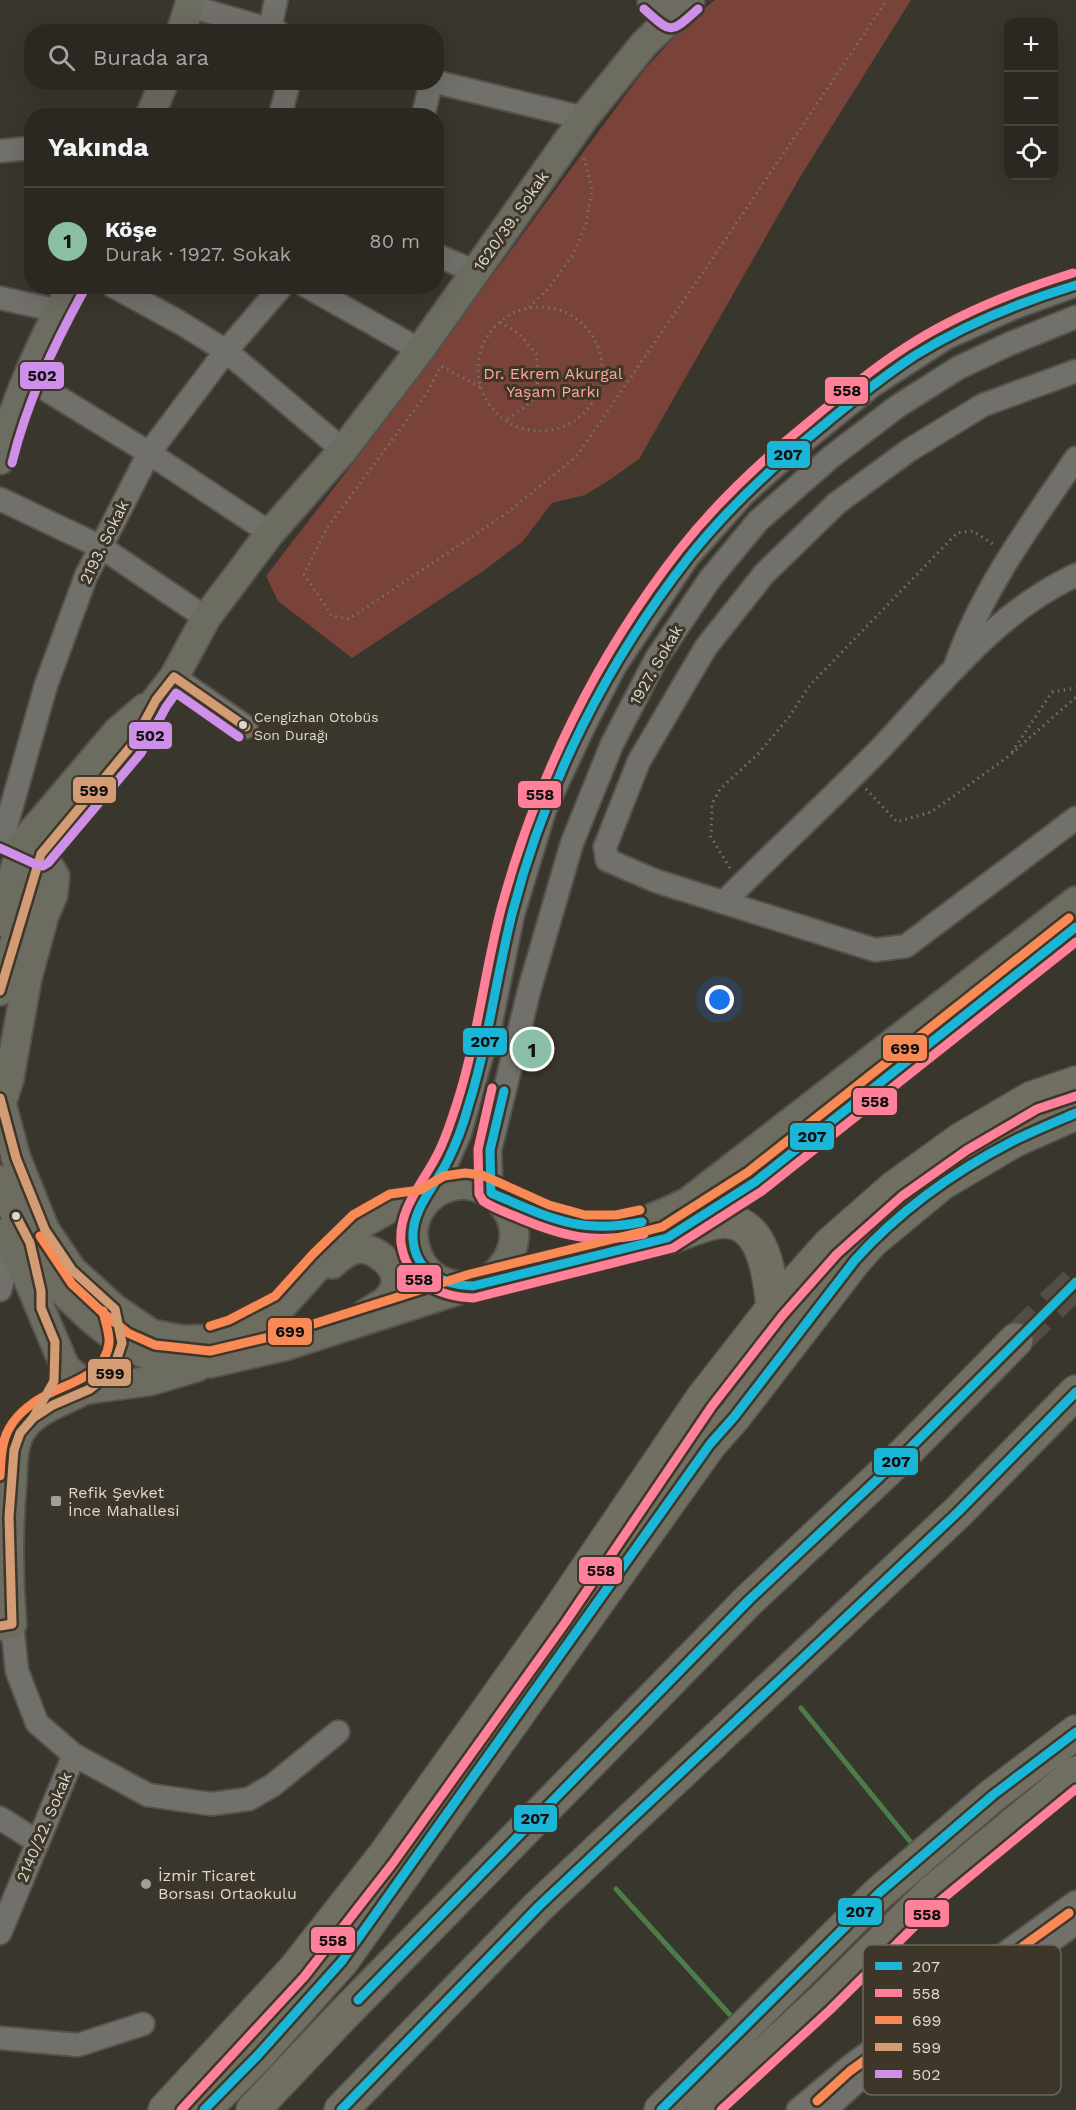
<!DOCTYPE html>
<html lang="tr">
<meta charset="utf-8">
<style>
:root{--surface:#2b2822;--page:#33302a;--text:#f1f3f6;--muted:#a6a6a5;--line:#474440;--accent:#8abfa5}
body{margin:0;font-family:"Work Sans",sans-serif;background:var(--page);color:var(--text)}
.controls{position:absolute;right:18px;top:18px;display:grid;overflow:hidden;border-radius:12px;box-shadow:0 6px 24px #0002}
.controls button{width:54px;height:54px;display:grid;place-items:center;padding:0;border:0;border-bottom:2px solid var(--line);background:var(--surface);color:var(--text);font:30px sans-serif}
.you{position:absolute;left:720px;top:1000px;width:21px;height:21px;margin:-15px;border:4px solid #fff;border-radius:50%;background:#1a73e8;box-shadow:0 0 0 9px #1a73e833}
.badge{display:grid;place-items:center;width:39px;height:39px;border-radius:50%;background:var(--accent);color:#111;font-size:20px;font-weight:700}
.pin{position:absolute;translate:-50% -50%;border:3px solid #fff;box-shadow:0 2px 6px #0006}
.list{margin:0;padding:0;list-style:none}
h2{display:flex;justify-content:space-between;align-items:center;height:78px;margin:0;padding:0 24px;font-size:26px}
h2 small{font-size:20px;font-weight:400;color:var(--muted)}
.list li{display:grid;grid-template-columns:39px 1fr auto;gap:18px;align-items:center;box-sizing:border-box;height:108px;padding:0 24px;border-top:2px solid var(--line)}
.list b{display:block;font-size:22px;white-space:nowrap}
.list p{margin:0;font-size:20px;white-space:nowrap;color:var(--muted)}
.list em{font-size:20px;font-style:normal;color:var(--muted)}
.icon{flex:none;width:33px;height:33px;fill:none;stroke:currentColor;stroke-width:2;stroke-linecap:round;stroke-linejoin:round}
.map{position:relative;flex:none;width:1076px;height:2110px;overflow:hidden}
.search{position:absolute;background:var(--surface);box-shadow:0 6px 24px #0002;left:24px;top:24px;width:420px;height:66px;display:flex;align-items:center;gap:15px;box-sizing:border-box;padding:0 21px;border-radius:24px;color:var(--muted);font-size:22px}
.panel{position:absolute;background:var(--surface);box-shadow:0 6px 24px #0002;left:24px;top:108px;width:420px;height:186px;border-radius:24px}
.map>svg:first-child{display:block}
.green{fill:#794339}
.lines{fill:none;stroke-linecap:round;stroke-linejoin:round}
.stream{stroke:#4c7d49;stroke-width:5}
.highway-tunnel{stroke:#514e46;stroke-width:33;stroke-dasharray:33 16;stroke-linecap:butt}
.minor-casing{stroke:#55524b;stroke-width:26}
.major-casing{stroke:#55524b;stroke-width:32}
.highway-casing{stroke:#55524b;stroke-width:36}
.path{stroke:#75736e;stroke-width:3;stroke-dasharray:1.5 4.5;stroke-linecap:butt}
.minor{stroke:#72706a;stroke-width:22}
.major{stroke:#6d6c61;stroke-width:28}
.highway{stroke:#706f61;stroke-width:33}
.bus-1-casing{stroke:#3e3729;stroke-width:14}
.bus-2-casing{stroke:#3e3729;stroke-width:14}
.bus-3-casing{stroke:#3e3729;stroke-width:14}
.bus-4-casing{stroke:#3e3729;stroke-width:14}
.bus-5-casing{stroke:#3e3729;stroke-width:14}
.bus-1{stroke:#1ab6d8;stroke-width:9}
.bus-2{stroke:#ff8098;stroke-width:9}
.bus-3{stroke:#f98a56;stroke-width:9}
.bus-4{stroke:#d39c74;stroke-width:9}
.bus-5{stroke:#ce8fe9;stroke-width:9}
.bus-dot{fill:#dcd8cf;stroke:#3e3729;stroke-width:2}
.poi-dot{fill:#a39f97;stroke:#3e3729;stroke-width:2}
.labels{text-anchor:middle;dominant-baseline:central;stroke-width:6;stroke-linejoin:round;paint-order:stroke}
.bus-label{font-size:14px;fill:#dcd8cf;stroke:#3e3729;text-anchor:start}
.street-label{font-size:16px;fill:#dcd8cf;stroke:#3e3729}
.park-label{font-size:16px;fill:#fea799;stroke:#3e3729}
.poi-label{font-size:16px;fill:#dcd8cf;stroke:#3e3729;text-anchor:start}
.key{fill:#3e3729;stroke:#6d675b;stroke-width:1.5}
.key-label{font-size:16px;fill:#dcd8cf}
.line-badge{stroke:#3e3729;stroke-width:2}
.pale-badge-label{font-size:16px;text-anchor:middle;font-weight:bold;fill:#111}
</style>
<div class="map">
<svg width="1076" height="2110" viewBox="0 0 1076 2110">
<rect width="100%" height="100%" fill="#39362e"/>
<!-- green -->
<path class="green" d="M 715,0 L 911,0 L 800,177 L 639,459 L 608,481 L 585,495 L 552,503 L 523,541 L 486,569 L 352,658 L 278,601 L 266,576 L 374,436 L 644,70 L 689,21 Z"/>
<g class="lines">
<!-- stream -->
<g class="stream">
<path d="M 801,1708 L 913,1845"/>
<path d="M 616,1889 L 731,2016"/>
</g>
<!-- highway-tunnel -->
<path class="highway-tunnel" d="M 1016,1340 L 1076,1282"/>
<!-- minor casing -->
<g class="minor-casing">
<g id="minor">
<path d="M 189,6 L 278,32"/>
<path d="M 270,29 L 276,0"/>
<path d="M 436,82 L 584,118"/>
<path d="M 280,116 L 289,82"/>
<path d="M 423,116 L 431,82"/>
<path d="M 0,151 L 32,148"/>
<path d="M 436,255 L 476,272"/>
<path d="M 113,286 L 179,322 L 226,351 L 343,450"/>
<path d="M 306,286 L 420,350"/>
<path d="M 0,298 L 59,311"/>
<path d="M 1076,371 L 983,405 L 908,451 L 837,503 L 764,574 L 706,647 L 639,761 L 605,847 L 607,860 L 656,881 L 875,950 L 906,946 L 1076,818"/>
<path d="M 27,378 L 149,453 L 270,533"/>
<path d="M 0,499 L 101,547 L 206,618"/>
<path d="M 956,664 C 983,588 1031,524 1076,458"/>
<path d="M 174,677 L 246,727"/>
<path d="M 3,837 L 46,685 L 86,576 L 149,453 L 226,351 L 282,286"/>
<path d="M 724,902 C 775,851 829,801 880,749 C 940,686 995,612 1076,575"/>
<path d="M 491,1193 L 490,1150 L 530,987 L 572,843 L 612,744 L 656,659 L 710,579 L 758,521 L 831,457 L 898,406 L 958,368 L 1009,344 L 1076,317"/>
<path d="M 425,1202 L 445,1167 L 460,1133 L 491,1022 L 513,914 L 545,809 L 585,724 L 615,666 L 688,557 L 744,494 L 793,450 L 873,385 L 946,338 L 1013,308 L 1076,285"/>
<path d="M 0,1290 L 12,1246"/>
<path d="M 12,1624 L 17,1671 L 37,1723 L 74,1755 L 148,1795 L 211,1804 L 249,1799 L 273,1785 L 338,1732"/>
<path d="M 0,1818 L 38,1842"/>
<path d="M 0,1933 L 74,1755"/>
<path d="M 0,2038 L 78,2045 L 143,2024"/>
<path d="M 798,2110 L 853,2064 L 1076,1902"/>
<path d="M 825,2110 L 857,2081 L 888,2058 L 1076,1923"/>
</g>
</g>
<!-- major casing -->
<g class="major-casing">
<g id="major">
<path d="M 652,0 L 671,17"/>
<path d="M 181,32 L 191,0"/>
<path d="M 150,116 L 164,82"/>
<path d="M 0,460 C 14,400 42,341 72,286"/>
<path d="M 1076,901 L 688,1202 C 653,1219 624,1232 583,1227 C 556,1223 528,1208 502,1197 C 491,1193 480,1187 468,1185 C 452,1183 434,1191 424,1204 C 414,1216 411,1232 415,1247 C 422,1277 445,1287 473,1286 L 667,1238 L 755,1182 L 1076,927"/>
<path d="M 0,922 L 22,844 L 117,732 L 145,708"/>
<path d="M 0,991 L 41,854 L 132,745 L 156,700 L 174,677 L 206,618 L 270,533 L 343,450 L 420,350 L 584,118 L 644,44 L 690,0"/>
<path d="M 0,1098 L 16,1158 L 45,1230 L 72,1270 L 115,1309 L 152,1334 L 183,1340 L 208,1339 L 233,1331 L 282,1306 L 321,1263 L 360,1225 L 395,1205 L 425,1202"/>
<path d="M 1,1104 L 9,1080 L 27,979 L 44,916 L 53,895 L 55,876 L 41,854"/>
<path d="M 0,1180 L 5,1194 L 30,1243 L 63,1292 L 94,1321 L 122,1343 L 152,1357 L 211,1363 L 285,1346 L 487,1281 C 520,1256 525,1220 491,1193"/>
<path d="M 5,1233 L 28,1279 L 65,1367 L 90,1389 L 150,1381 L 197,1367"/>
<path d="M 332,1264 C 339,1258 346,1251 356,1249 C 370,1246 390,1260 395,1274 C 396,1278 395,1284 396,1288 L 386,1301 L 365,1314"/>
<path d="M 0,1626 L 12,1624 C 8,1577 8,1530 12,1483 C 13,1467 12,1448 20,1433 C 41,1393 116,1399 121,1344 C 122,1338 119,1331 118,1326"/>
</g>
</g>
<!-- highway casing -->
<g class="highway-casing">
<g id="highway">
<path d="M 667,1238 C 683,1233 700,1225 716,1222 C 764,1214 770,1276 773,1308"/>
<path d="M 165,2110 L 295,1969 L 384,1856 L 555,1616 L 702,1399 L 773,1308 L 829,1245 L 895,1187 L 960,1140 L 1032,1098 L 1076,1083"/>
<path d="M 204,2110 L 258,2055 L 342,1961 L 710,1444 L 734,1417 L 855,1260 L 873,1240 L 942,1183 L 1013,1141 L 1076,1113"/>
<path d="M 253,2110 L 343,2015 L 749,1600 L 904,1454 L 1016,1340"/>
<path d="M 341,2110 L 539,1906 L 958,1512 L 1076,1392"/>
<path d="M 661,2110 L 879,1893 L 993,1795 L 1076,1732"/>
<path d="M 703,2110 L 822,2001 L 932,1892 L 1076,1773"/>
</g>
</g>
<!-- path -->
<g class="path">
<path d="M 529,307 L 548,289 L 572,256 L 586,224 L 592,190 L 584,157"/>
<circle cx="540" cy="369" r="62"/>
<path d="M 500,322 L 518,333 L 536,353 L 539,379 L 531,402 L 505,421"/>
<path d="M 480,387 L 441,366 L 427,393 L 327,528 L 304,574 L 332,616 L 349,619 L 504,515 L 576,457 L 723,243 L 887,0"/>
<path d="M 1012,752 L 1052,692 L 1076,688"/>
<path d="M 866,789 L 897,822 L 931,812 L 955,795 L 1009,756 L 1076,697"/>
<path d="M 730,868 L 711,837 L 712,804 L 720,789 L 758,754 L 789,717 L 810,685 L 957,533 L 973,531 L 996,546"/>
</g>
<!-- minor -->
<use href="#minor" class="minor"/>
<!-- major -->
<use href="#major" class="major"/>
<!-- highway -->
<use href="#highway" class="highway"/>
<!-- bus-1 casing -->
<g class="bus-1-casing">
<g id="bus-1">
<path d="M 1076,285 C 1020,302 964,325 914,356 C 881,378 850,403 820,428 C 772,467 727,509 689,557 C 607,662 545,785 512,914 C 496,978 488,1044 468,1107 C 463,1126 456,1144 447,1162 C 435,1186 411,1210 413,1239 C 415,1272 443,1285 473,1286 L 667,1238 L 755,1182 L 1076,927"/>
<path d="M 504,1091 L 490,1150 L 491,1193 C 548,1217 578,1235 642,1222"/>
<path d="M 358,2000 L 749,1600 L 904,1454 L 1076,1282"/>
<path d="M 204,2110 L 258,2055 L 342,1961 L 710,1444 L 734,1417 L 855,1260 C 899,1211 955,1171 1013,1141 C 1033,1131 1055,1122 1076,1113"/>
<path d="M 341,2110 L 539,1906 L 958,1512 L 1076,1392"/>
<path d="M 661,2110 L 879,1893 L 993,1795 L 1076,1732"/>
</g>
</g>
<!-- bus-2 casing -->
<g class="bus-2-casing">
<g id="bus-2">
<path d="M 1073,273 C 1015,291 957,314 906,347 C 872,369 841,395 810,421 C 763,459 718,501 680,549 C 597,655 536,779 501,909 C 484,974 477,1042 456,1106 C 450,1124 445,1141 436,1157 C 422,1184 398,1210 401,1243 C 406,1281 438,1297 474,1298 L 673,1248 L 762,1191 L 1076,942"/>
<path d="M 492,1088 L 478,1149 L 479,1194 L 483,1201 C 493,1208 505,1212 517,1217 C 563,1237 594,1244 644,1234"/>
<path d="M 181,2110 L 304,1977 L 393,1863 L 565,1623 L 712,1406 L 782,1316 L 837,1254 L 902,1196 L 967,1150 L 1037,1109 L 1076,1096"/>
<path d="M 721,2110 L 830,2010 L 940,1901 L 1076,1789"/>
</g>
</g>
<!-- bus-3 casing -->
<g class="bus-3-casing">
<g id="bus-3">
<path d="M 40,1236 L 72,1284 L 102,1312 L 128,1333 L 155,1345 L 210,1351 L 282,1334 L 470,1274 L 662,1227 L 748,1172 L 1069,918"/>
<path d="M 210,1326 L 229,1320 L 275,1296 L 313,1254 L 353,1215 L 390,1194 L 420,1190 L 444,1176 L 465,1173 L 482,1175 L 549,1205 L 585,1215 L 616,1215 L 640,1210"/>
<path d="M 0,1476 C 1,1460 1,1441 10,1427 C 18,1413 34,1401 48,1394 C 72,1382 105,1375 109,1343 C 110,1334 105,1321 103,1311"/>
<path d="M 817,2101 L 850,2071 L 1069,1913"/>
</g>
</g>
<!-- bus-4 casing -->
<g class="bus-4-casing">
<g id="bus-4">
<path d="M 0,991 L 41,854 L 132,745 L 156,700 L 174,677 L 246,727"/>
<path d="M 0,1098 L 16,1158 L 45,1230 L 72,1270 L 115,1309 L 122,1343 L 113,1370 L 90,1389 L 53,1405 L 33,1418 L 20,1433 L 14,1450 L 9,1517 L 12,1624 L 0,1626"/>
<path d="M 16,1216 L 30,1243 L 41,1291 L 41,1308 L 55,1342 L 54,1381 L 33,1418"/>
</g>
</g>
<!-- bus-5 casing -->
<g class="bus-5-casing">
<g id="bus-5">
<path d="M 644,9 C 672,34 670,34 698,9"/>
<path d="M 12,463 C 27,402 53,347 83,292"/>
<path d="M 0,848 L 37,865 L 43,866 L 48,863 L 141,753 L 166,707 L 176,693 L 239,737"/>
</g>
</g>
<!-- bus-1 -->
<use href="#bus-1" class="bus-1"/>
<!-- bus-2 -->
<use href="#bus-2" class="bus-2"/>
<!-- bus-3 -->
<use href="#bus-3" class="bus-3"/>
<!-- bus-4 -->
<use href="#bus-4" class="bus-4"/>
<!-- bus-5 -->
<use href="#bus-5" class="bus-5"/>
</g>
<!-- markers -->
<g class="bus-dot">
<circle cx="243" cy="725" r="5"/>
<circle cx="16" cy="1216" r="5"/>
</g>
<g class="poi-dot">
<rect x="50" y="1495" width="12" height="12" rx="3"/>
<circle cx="146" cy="1884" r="6"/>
</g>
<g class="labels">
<!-- bus labels -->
<g class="bus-label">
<text x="254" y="717">Cengizhan Otobüs<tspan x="254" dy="18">Son Durağı</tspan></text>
</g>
<!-- street labels -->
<g class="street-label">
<text transform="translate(511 221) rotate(-55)">1620/39. Sokak</text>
<text transform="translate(104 542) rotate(-64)">2193. Sokak</text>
<text transform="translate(656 665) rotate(-60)">1927. Sokak</text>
<text transform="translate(44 1827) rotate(-67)">2140/22. Sokak</text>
</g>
<!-- park labels -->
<g class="park-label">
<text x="553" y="373">Dr. Ekrem Akurgal<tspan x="553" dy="18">Yaşam Parkı</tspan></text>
</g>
<!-- poi labels -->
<g class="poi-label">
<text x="68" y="1492">Refik Şevket<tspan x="68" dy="18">İnce Mahallesi</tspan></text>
<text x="158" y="1875">İzmir Ticaret<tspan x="158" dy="18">Borsası Ortaokulu</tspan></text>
</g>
</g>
<!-- legend -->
<rect x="863" y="1945" width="198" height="150" rx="9" class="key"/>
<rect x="875" y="1962" width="27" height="8" fill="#1ab6d8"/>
<rect x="875" y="1989" width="27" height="8" fill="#ff8098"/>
<rect x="875" y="2016" width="27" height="8" fill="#f98a56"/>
<rect x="875" y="2043" width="27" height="8" fill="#d39c74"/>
<rect x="875" y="2070" width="27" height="8" fill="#ce8fe9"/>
<g class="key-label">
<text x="912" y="1972">207</text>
<text x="912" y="1999">558</text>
<text x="912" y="2026">699</text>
<text x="912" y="2053">599</text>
<text x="912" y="2080">502</text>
</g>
<g class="line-badge">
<rect x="19" y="361" width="46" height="29" rx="6" fill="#ce8fe9"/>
<rect x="824" y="376" width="45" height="29" rx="6" fill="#ff8098"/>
<rect x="766" y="440" width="45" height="29" rx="6" fill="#1ab6d8"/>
<rect x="128" y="721" width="45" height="29" rx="6" fill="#ce8fe9"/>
<rect x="72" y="776" width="45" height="28" rx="6" fill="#d39c74"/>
<rect x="517" y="780" width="45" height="29" rx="6" fill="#ff8098"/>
<rect x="462" y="1027" width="46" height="29" rx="6" fill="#1ab6d8"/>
<rect x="882" y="1034" width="46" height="28" rx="6" fill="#f98a56"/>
<rect x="852" y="1087" width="46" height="29" rx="6" fill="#ff8098"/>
<rect x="789" y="1122" width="46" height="29" rx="6" fill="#1ab6d8"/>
<rect x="396" y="1264" width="46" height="29" rx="6" fill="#ff8098"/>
<rect x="267" y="1317" width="46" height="29" rx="6" fill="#f98a56"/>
<rect x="87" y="1358" width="45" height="29" rx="6" fill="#d39c74"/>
<rect x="873" y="1447" width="46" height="29" rx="6" fill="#1ab6d8"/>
<rect x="578" y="1556" width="45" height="29" rx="6" fill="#ff8098"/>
<rect x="513" y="1804" width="45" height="29" rx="6" fill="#1ab6d8"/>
<rect x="837" y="1897" width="46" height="29" rx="6" fill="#1ab6d8"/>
<rect x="904" y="1899" width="46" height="29" rx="6" fill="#ff8098"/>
<rect x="310" y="1926" width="46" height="28" rx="6" fill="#ff8098"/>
</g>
<g class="pale-badge-label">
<text x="42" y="381">502</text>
<text x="847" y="396">558</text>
<text x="788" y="460">207</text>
<text x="150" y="741">502</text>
<text x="94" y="796">599</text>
<text x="540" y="800">558</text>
<text x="485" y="1047">207</text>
<text x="905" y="1054">699</text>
<text x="875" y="1107">558</text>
<text x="812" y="1142">207</text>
<text x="419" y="1285">558</text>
<text x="290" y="1337">699</text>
<text x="110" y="1379">599</text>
<text x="896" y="1467">207</text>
<text x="601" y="1576">558</text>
<text x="535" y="1824">207</text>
<text x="860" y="1917">207</text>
<text x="927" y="1920">558</text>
<text x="333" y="1946">558</text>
</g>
</svg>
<div class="controls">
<button>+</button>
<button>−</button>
<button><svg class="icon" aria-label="locate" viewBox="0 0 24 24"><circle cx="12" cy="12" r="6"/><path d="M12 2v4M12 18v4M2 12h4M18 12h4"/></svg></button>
</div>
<div class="you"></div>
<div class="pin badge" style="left:532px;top:1049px">1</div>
<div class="search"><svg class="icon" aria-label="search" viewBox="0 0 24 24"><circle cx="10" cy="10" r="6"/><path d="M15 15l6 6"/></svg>Burada ara</div>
<section class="panel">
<h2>Yakında<small></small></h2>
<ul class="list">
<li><span class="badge">1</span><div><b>Köşe</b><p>Durak · 1927. Sokak</p></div><em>80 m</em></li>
</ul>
</section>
</div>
